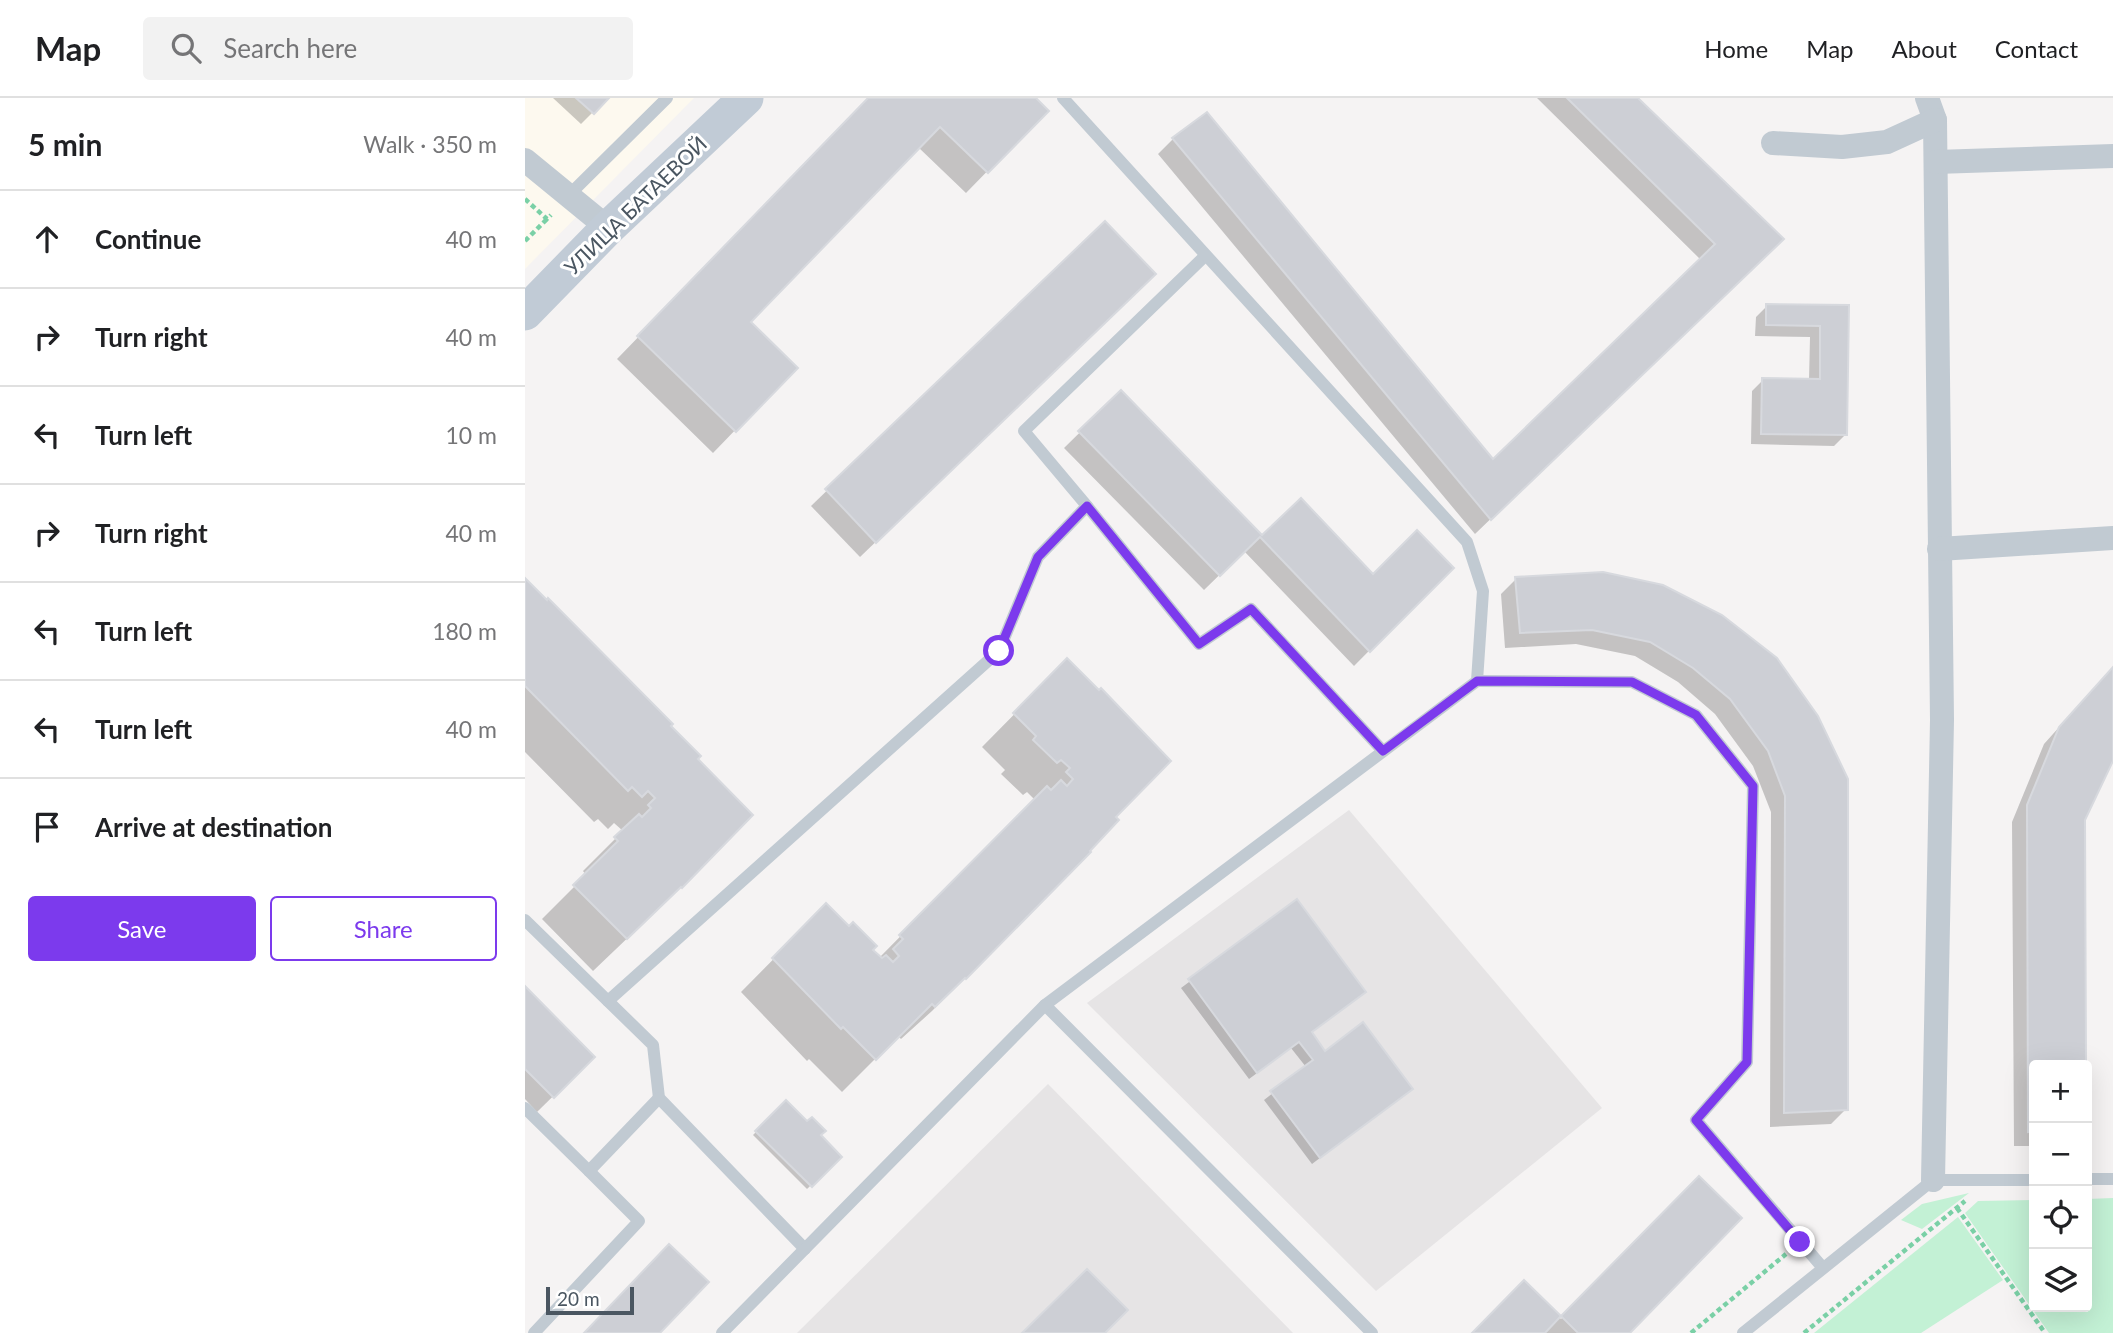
<!DOCTYPE html>
<meta charset="utf-8">
<style>
:root{--surface:#fff;--page:#f2f2f2;--text:#202124;--muted:#757577;--line:#e0e0e0;--accent:#7c3aed}
body{margin:0;font-family:Lato,sans-serif;background:var(--page);color:var(--text)}
.controls{position:absolute;right:21px;bottom:21px;display:grid;overflow:hidden;border-radius:7px;box-shadow:0 7px 28px #0002}
.controls button{width:63px;height:63px;display:grid;place-items:center;padding:0;border:0;border-bottom:2px solid var(--line);background:var(--surface);color:var(--text);font:35px sans-serif}
.scale{position:absolute;left:21px;bottom:18px;width:88px;box-sizing:border-box;padding-left:7px;border:4px solid #4a5661;border-top:0;font-size:19px;line-height:24px;white-space:nowrap;color:#4a5661;-webkit-text-stroke:5px #fff;paint-order:stroke}
.stop{position:absolute;width:21px;height:21px;margin:-16px;border:5px solid #7c3aed;border-radius:50%;background:#fff}
.stop.end{background:#7c3aed;border-color:#fff;box-shadow:0 2px 7px #0008}
.list{margin:0;padding:0;list-style:none}
h2{display:flex;justify-content:space-between;align-items:center;height:91px;margin:0;padding:0 28px;font-size:30px}
h2 small{font-size:23px;font-weight:400;color:var(--muted)}
.list li{display:grid;grid-template-columns:46px 1fr auto;gap:21px;align-items:center;box-sizing:border-box;height:98px;padding:0 28px;border-top:2px solid var(--line)}
.list b{display:block;font-size:26px;white-space:nowrap}
.list em{font-size:23px;font-style:normal;color:var(--muted)}
.actions{display:flex;gap:14px;padding:21px 28px}
.actions a{flex:1;padding:16px 0;border:2px solid var(--accent);border-radius:7px;text-align:center;font-size:24px;color:var(--accent)}
.actions .main{background:var(--accent);color:#fff}
.icon{flex:none;width:38px;height:38px;fill:none;stroke:currentColor;stroke-width:2;stroke-linecap:round;stroke-linejoin:round}
.map{position:relative;flex:none;width:1588px;height:1235px;overflow:hidden}
header{display:flex;align-items:center;gap:42px;box-sizing:border-box;height:98px;padding:0 35px;background:var(--surface);border-bottom:2px solid var(--line)}
header strong{font-size:33px}
nav{display:flex;gap:38px;margin-inline-start:auto;font-size:24px}
.search{width:490px;height:63px;background:var(--page);display:flex;align-items:center;gap:18px;box-sizing:border-box;padding:0 24px;border-radius:7px;color:var(--muted);font-size:26px}
main{display:flex}
aside{flex:1;background:var(--surface)}
.map>svg:first-child{display:block}
.commercial{fill:#fdf9ef}
.education{fill:#e6e4e5}
.green{fill:#c3f1d5}
.shadow{fill:#0003}
.building{fill:#cdcfd5;stroke:#d7d9de;stroke-width:2}
.lines{fill:none;stroke-linecap:round;stroke-linejoin:round}
.path{stroke:#7ad0a6;stroke-width:4.5;stroke-dasharray:5 3.5;stroke-linecap:butt}
.service{stroke:#c1cad2;stroke-width:12}
.minor{stroke:#c1cad2;stroke-width:24}
.secondary{stroke:#c1cbd6;stroke-width:35}
.route{stroke:#7c3aed;stroke-width:9}
.labels{text-anchor:middle;dominant-baseline:central;stroke-width:6;stroke-linejoin:round;paint-order:stroke}
.street-label{font-size:21px;fill:#4a5661;stroke:#fff}
</style>
<header>
<strong>Map</strong>
<div class="search"><svg class="icon" aria-label="search" viewBox="0 0 24 24"><circle cx="10" cy="10" r="6"/><path d="M15 15l6 6"/></svg>Search here</div>
<nav><a>Home</a><a>Map</a><a>About</a><a>Contact</a></nav>
</header>
<main>
<aside>
<h2>5 min<small>Walk · 350 m</small></h2>
<ul class="list">
<li><svg class="icon" aria-label="ahead" viewBox="0 0 24 24"><path d="M12 20V5M6 11l6-6 6 6"/></svg><div><b>Continue</b></div><em>40 m</em></li>
<li><svg class="icon" aria-label="right" viewBox="0 0 24 24"><path d="M7 20v-9h11M14 6l5 5-5 5"/></svg><div><b>Turn right</b></div><em>40 m</em></li>
<li><svg class="icon" aria-label="left" viewBox="0 0 24 24"><path d="M17 20v-9H6M10 6l-5 5 5 5"/></svg><div><b>Turn left</b></div><em>10 m</em></li>
<li><svg class="icon" aria-label="right" viewBox="0 0 24 24"><path d="M7 20v-9h11M14 6l5 5-5 5"/></svg><div><b>Turn right</b></div><em>40 m</em></li>
<li><svg class="icon" aria-label="left" viewBox="0 0 24 24"><path d="M17 20v-9H6M10 6l-5 5 5 5"/></svg><div><b>Turn left</b></div><em>180 m</em></li>
<li><svg class="icon" aria-label="left" viewBox="0 0 24 24"><path d="M17 20v-9H6M10 6l-5 5 5 5"/></svg><div><b>Turn left</b></div><em>40 m</em></li>
<li><svg class="icon" aria-label="arrive" viewBox="0 0 24 24"><path d="M6 21V4h12l-3 4 3 4H6"/></svg><div><b>Arrive at destination</b></div></li>
</ul>
<div class="actions"><a class="main">Save</a><a>Share</a></div>
</aside>
<div class="map">
<svg width="1588" height="1235" viewBox="0 0 1588 1235">
<rect width="100%" height="100%" fill="#f5f3f3"/>
<!-- commercial -->
<path class="commercial" d="M 0,0 L 169,0 L 0,171 Z"/>
<!-- education -->
<g class="education">
<path d="M 824,712 L 1077,1010 L 851,1193 L 562,905 Z"/>
<path d="M 523,986 L 768,1235 L 272,1235 Z"/>
</g>
<!-- green -->
<g class="green">
<path d="M 1444,1095 L 1397,1131 L 1376,1122 L 1397,1106 Z"/>
<path d="M 1588,1100 L 1588,1235 L 1524,1235 L 1440,1115 L 1453,1103 L 1509,1102 L 1509,1209 L 1562,1209 L 1562,1101 Z"/>
<path d="M 1433,1119 L 1478,1182 L 1396,1235 L 1289,1235 Z"/>
</g>
<!-- shadow -->
<g class="shadow">
<path d="M 28,0 L 82,0 L 56,26 Z"/>
<path d="M 345,0 L 508,0 L 521,13 L 441,95 L 393,49 L 223,224 L 270,270 L 188,355 L 92,261 Z"/>
<path d="M 1012,0 L 1110,0 L 1241,156 L 950,436 L 633,56 L 648,41 L 682,16 L 968,363 L 1176,162 Z"/>
<path d="M 579,125 L 614,191 L 335,459 L 286,408 Z"/>
<path d="M 1242,208 L 1322,209 L 1321,336 L 1309,348 L 1226,346 L 1227,293 L 1238,282 L 1284,282 L 1285,239 L 1230,238 L 1231,219 Z"/>
<path d="M 596,294 L 737,439 L 848,479 L 926,470 L 829,568 L 719,453 L 679,492 L 539,350 Z"/>
<path d="M 991,481 L 1291,619 L 1321,1011 L 1306,1026 L 1245,1029 L 1246,714 L 1228,668 L 1190,616 L 1153,584 L 1110,558 L 1051,546 L 980,550 L 976,496 Z"/>
<path d="M 0,482 L 144,628 L 170,661 L 156,789 L 68,873 L 17,821 L 61,777 L 58,773 L 98,733 L 89,725 L 83,731 L 73,721 L 69,724 L 0,654 Z"/>
<path d="M 542,563 L 589,719 L 562,753 L 564,754 L 407,913 L 376,941 L 373,938 L 317,994 L 284,961 L 282,963 L 216,894 L 301,808 L 354,860 L 510,702 L 502,694 L 498,697 L 476,676 L 480,672 L 457,649 Z"/>
<path d="M 1580,578 L 1558,722 L 1560,967 L 1509,967 L 1509,1048 L 1489,1048 L 1487,724 L 1519,646 Z"/>
<path d="M 771,804 L 785,935 L 800,955 L 886,991 L 787,1066 L 739,1002 L 781,969 L 766,950 L 724,981 L 656,890 Z"/>
<path d="M 0,891 L 68,959 L 12,1014 L 0,1001 Z"/>
<path d="M 261,1004 L 315,1059 L 282,1091 L 228,1037 Z"/>
<path d="M 1174,1080 L 1102,1235 L 949,1235 L 999,1184 L 1036,1221 Z"/>
</g>
<!-- building -->
<g class="building">
<path d="M 51,0 L 84,0 L 69,16 Z"/>
<path d="M 343,0 L 511,0 L 524,13 L 463,75 L 415,29 L 226,224 L 273,270 L 211,334 L 112,238 Z"/>
<path d="M 1042,0 L 1113,0 L 1259,141 L 966,422 L 647,40 L 682,14 L 968,361 L 1190,146 Z"/>
<path d="M 580,123 L 631,176 L 351,445 L 300,391 Z"/>
<path d="M 1241,206 L 1324,207 L 1322,337 L 1236,336 L 1237,280 L 1295,281 L 1295,228 L 1241,227 Z"/>
<path d="M 596,292 L 737,437 L 776,400 L 848,476 L 892,432 L 929,470 L 845,554 L 735,439 L 695,478 L 553,333 Z"/>
<path d="M 1078,474 L 1138,487 L 1197,517 L 1252,560 L 1293,618 L 1323,681 L 1323,1012 L 1259,1015 L 1260,698 L 1243,653 L 1205,601 L 1168,570 L 1125,544 L 1067,532 L 995,535 L 990,479 Z"/>
<path d="M 0,480 L 22,502 L 23,500 L 148,626 L 146,628 L 176,658 L 173,661 L 228,717 L 157,790 L 156,789 L 102,841 L 48,787 L 93,743 L 89,739 L 114,716 L 117,719 L 126,710 L 123,707 L 130,700 L 123,693 L 117,699 L 107,689 L 103,693 L 0,588 Z"/>
<path d="M 542,560 L 574,592 L 576,590 L 646,663 L 591,719 L 594,722 L 565,753 L 566,754 L 441,881 L 440,880 L 410,909 L 407,906 L 351,962 L 318,929 L 316,931 L 247,860 L 301,805 L 324,828 L 328,824 L 352,848 L 348,852 L 357,860 L 361,857 L 368,864 L 374,858 L 368,851 L 378,841 L 374,837 L 522,688 L 526,692 L 536,682 L 542,688 L 548,681 L 541,674 L 545,670 L 536,662 L 532,665 L 508,642 L 511,638 L 488,615 Z"/>
<path d="M 1588,569 L 1588,663 L 1560,722 L 1561,967 L 1509,967 L 1509,1033 L 1503,1034 L 1502,707 L 1534,629 Z"/>
<path d="M 772,801 L 841,894 L 787,934 L 800,953 L 838,924 L 888,991 L 795,1060 L 745,993 L 788,962 L 774,944 L 732,975 L 663,881 Z"/>
<path d="M 0,888 L 70,959 L 29,1000 L 0,971 Z"/>
<path d="M 261,1002 L 282,1023 L 287,1019 L 301,1033 L 296,1037 L 317,1059 L 287,1089 L 230,1033 Z"/>
<path d="M 1174,1078 L 1217,1120 L 1105,1235 L 1053,1235 L 1036,1218 Z"/>
<path d="M 144,1146 L 184,1184 L 135,1235 L 59,1235 Z"/>
<path d="M 562,1171 L 603,1212 L 580,1235 L 497,1235 Z"/>
<path d="M 999,1182 L 1036,1218 L 1020,1235 L 947,1235 Z"/>
</g>
<g class="lines">
<!-- path -->
<g class="path">
<path d="M 0,101 L 22,121 L 26,117"/>
<path d="M 0,143 L 22,121"/>
<path d="M 1432,1110 L 1520,1235"/>
<path d="M 1166,1235 L 1261,1156"/>
<path d="M 1279,1235 L 1440,1103"/>
</g>
<!-- service -->
<g class="service">
<path d="M 43,98 L 142,0"/>
<path d="M 562,408 L 499,333 L 680,158"/>
<path d="M 952,583 L 1107,584 L 1171,617 L 1228,688 L 1222,964 L 1171,1022 L 1298,1170"/>
<path d="M 0,822 L 128,947 L 134,1000 L 280,1151"/>
<path d="M 83,903 L 474,553 L 513,459 L 562,408 L 674,546 L 726,511 L 858,653"/>
<path d="M 520,907 L 847,1235"/>
<path d="M 0,1010 L 64,1073 L 134,1000"/>
<path d="M 1562,1081 L 1588,1081"/>
<path d="M 9,1235 L 114,1123 L 64,1073"/>
<path d="M 197,1235 L 520,907 L 952,583 L 958,493 L 942,444 L 538,0"/>
<path d="M 1218,1235 L 1408,1082 L 1509,1082"/>
</g>
<!-- minor -->
<g class="minor">
<path d="M 1402,0 L 1410,22 L 1417,622 L 1408,1082"/>
<path d="M 1248,45 L 1317,49 L 1362,44 L 1410,22"/>
<path d="M 0,62 L 83,130"/>
<path d="M 1411,64 L 1588,58"/>
<path d="M 1414,451 L 1588,440"/>
</g>
<!-- secondary -->
<path class="secondary" d="M 0,215 L 83,130 L 221,0"/>
</g>
<g class="lines">
<!-- route -->
<path class="route" d="M 474,553 L 513,459 L 562,408 L 674,546 L 726,511 L 858,653 L 952,583 L 1107,584 L 1171,617 L 1228,688 L 1222,964 L 1171,1022 L 1275,1144"/>
</g>
<g class="labels">
<!-- street labels -->
<g class="street-label">
<text transform="translate(110 107) rotate(-44)">УЛИЦА БАТАЕВОЙ</text>
</g>
</g>
</svg>
<div class="controls">
<button>+</button>
<button>−</button>
<button><svg class="icon" aria-label="locate" viewBox="0 0 24 24"><circle cx="12" cy="12" r="6"/><path d="M12 2v4M12 18v4M2 12h4M18 12h4"/></svg></button>
<button><svg class="icon" aria-label="layers" viewBox="0 0 24 24"><path d="M12 4l9 5-9 5-9-5zM3 14l9 5 9-5"/></svg></button>
</div>
<div class="scale">20 m</div>
<div class="stop" style="left:474px;top:553px"></div>
<div class="stop end" style="left:1275px;top:1144px"></div>
</div>
</main>
